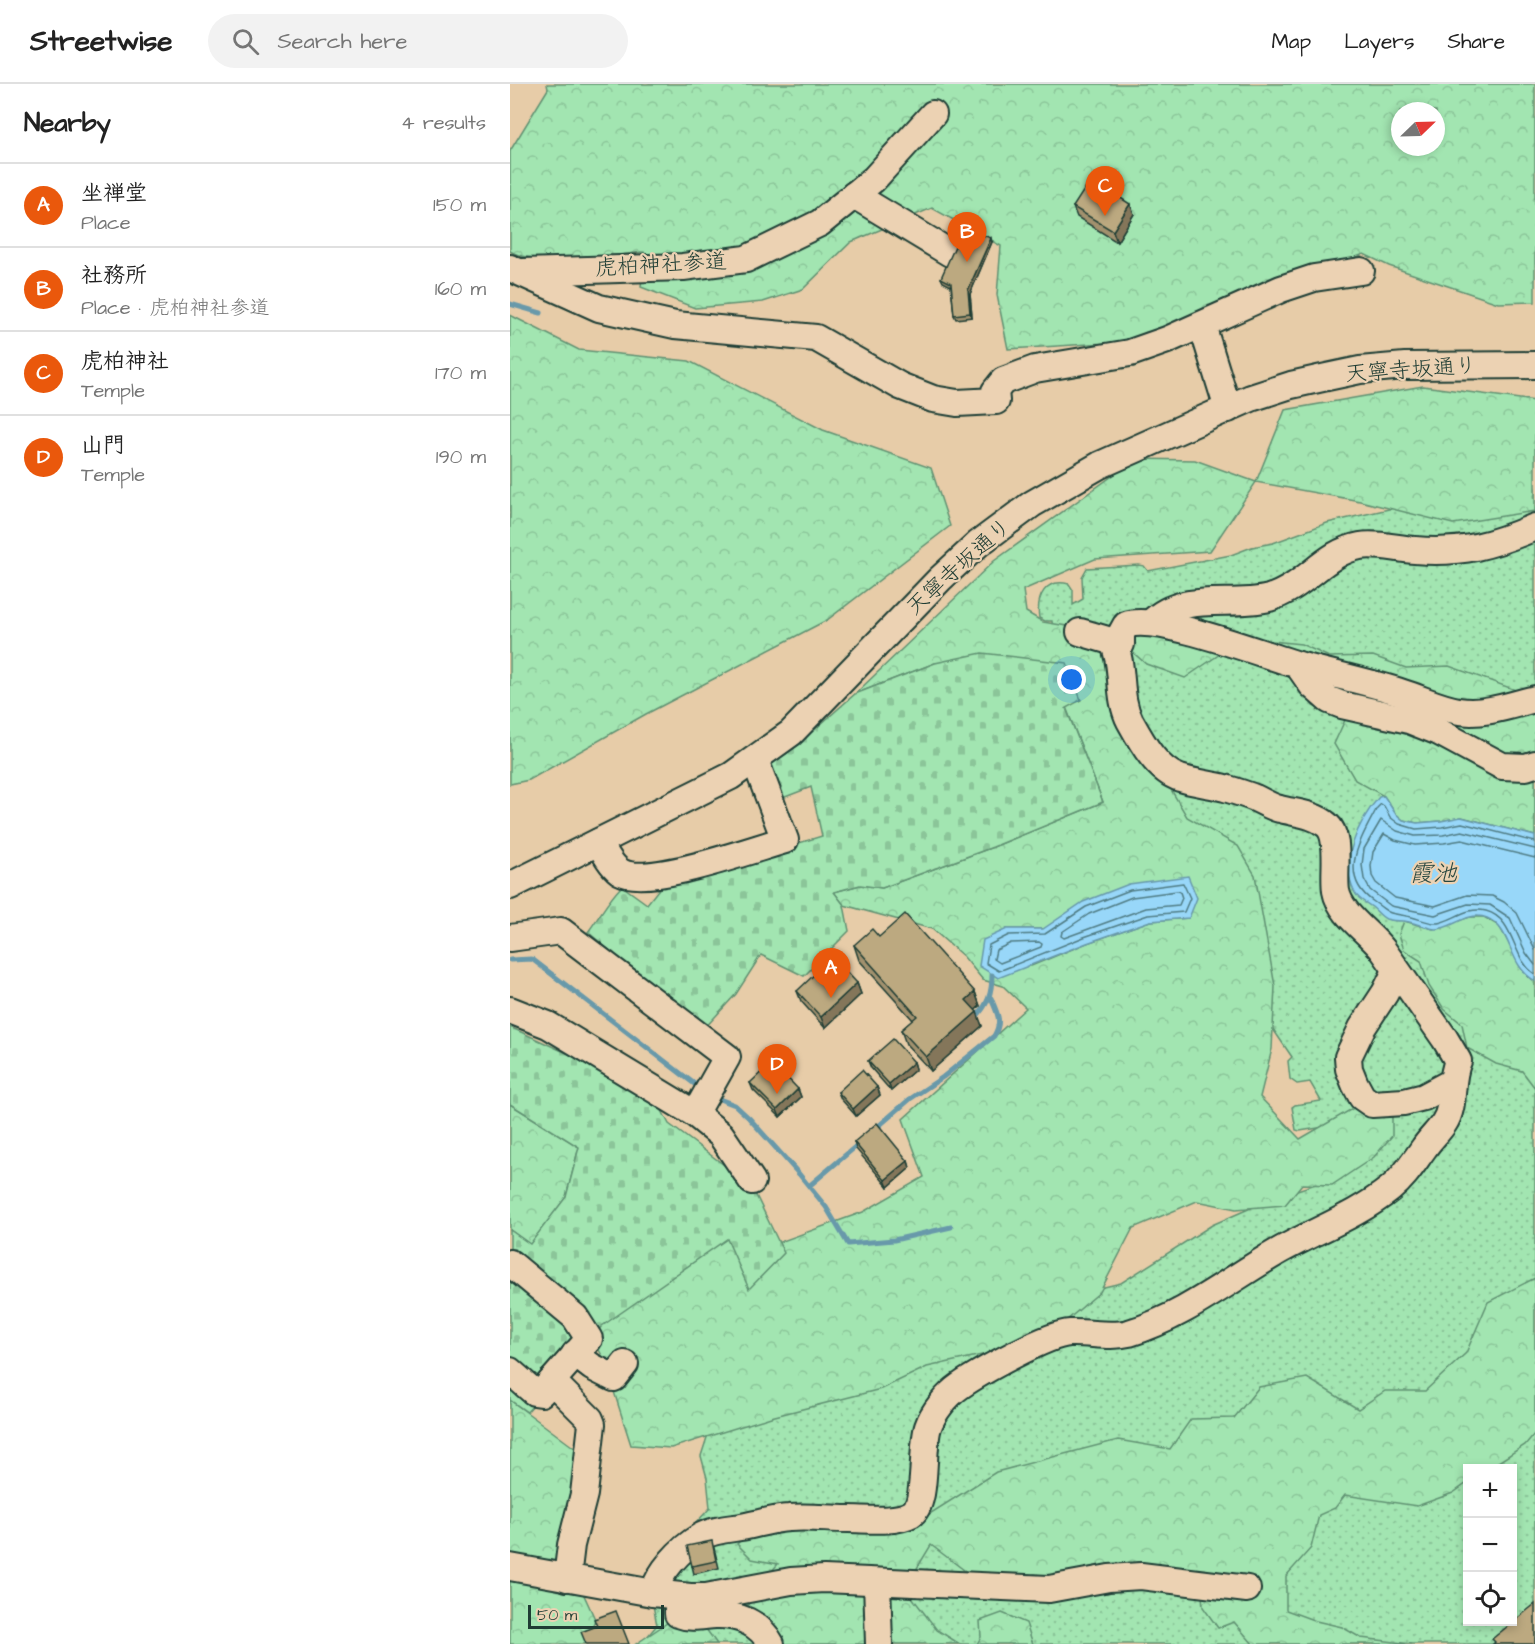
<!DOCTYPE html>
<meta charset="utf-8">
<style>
:root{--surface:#fff;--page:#f2f2f2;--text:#222;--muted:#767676;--line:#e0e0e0;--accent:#ea580c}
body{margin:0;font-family:"Architects Daughter","Klee One",sans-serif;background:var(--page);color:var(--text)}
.controls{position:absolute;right:18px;bottom:18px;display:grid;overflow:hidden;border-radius:0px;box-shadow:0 3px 9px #0003}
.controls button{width:54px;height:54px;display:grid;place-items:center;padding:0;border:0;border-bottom:2px solid var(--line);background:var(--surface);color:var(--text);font:30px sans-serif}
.compass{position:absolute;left:881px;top:18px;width:54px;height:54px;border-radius:50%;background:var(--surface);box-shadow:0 3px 9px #0003;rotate:67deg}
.scale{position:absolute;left:18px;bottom:15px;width:136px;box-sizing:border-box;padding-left:6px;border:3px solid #1f3d34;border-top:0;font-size:16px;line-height:21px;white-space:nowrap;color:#1f3d34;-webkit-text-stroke:4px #ecd2b3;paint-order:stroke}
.you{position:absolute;left:562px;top:596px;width:21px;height:21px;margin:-15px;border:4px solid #fff;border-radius:50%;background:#1a73e8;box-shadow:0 0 0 9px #1a73e833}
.badge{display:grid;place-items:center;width:39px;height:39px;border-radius:50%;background:var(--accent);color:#fff;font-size:20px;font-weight:700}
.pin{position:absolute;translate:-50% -50px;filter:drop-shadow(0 2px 3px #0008)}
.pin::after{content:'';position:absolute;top:32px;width:21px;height:18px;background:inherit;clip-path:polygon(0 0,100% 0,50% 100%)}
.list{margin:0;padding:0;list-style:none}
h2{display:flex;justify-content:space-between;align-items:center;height:78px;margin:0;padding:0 24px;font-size:26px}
h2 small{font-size:20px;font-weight:400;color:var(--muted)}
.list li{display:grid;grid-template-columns:39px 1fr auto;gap:18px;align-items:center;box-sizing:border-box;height:84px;padding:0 24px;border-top:2px solid var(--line)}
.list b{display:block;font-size:22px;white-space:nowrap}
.list p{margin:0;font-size:20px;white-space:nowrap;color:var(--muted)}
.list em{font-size:20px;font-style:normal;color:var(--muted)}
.icon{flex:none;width:33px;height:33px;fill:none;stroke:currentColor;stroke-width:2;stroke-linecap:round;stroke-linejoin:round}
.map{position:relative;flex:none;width:1025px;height:1560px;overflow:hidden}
header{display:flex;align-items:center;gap:36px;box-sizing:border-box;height:84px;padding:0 30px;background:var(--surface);border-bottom:2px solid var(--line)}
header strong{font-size:28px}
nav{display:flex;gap:33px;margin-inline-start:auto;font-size:21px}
.search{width:420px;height:54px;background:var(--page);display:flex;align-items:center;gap:15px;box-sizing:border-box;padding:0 21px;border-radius:33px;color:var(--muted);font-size:22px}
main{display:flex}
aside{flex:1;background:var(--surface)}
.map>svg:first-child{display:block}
.grass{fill:url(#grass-dots);stroke:#609172;stroke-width:1.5;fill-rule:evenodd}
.forest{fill:url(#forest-crowns);stroke:#609172;stroke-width:1.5;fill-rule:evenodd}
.cemetery{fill:url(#cemetery-stones);stroke:#609172;stroke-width:1.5}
.water{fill:#98d7f9;stroke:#6899aa;stroke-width:1.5}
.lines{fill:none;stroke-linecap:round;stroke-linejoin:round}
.shore{stroke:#4f7b83;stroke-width:1.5}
.stream{stroke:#6899aa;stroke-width:5}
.minor-casing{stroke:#1f3d34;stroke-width:30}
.minor{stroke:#ecd2b3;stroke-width:26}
.wall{fill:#a2916e;stroke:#1f3d34;stroke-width:1.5}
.shaded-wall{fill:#84765a;stroke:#1f3d34;stroke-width:1.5}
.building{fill:#bca980;stroke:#1f3d34;stroke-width:1.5}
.labels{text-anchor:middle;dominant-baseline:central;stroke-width:4.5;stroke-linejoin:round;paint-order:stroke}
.street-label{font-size:22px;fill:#1f3d34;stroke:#ecd2b3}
.water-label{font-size:24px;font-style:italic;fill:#25453e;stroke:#ecd2b3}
</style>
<header>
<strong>Streetwise</strong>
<div class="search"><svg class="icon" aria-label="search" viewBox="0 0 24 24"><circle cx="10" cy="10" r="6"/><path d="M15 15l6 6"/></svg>Search here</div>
<nav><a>Map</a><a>Layers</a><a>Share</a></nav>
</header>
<main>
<aside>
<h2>Nearby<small>4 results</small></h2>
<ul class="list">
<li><span class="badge">A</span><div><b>坐禅堂</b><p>Place</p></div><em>150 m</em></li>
<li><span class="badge">B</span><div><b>社務所</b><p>Place · 虎柏神社参道</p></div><em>160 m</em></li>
<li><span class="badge">C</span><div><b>虎柏神社</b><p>Temple</p></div><em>170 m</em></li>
<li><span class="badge">D</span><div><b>山門</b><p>Temple</p></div><em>190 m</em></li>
</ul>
</aside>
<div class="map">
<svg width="1025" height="1560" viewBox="0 0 1025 1560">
<defs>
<pattern id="grass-dots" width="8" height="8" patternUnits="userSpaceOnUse" patternTransform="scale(1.5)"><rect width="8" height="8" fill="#a2e5b1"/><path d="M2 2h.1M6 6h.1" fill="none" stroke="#8bc599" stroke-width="1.8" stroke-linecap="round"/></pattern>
<pattern id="forest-crowns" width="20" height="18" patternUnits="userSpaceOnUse" patternTransform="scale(1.5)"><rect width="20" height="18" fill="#a2e5b1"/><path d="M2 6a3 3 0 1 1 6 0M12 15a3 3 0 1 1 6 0" fill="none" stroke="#8bc599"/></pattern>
<pattern id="cemetery-stones" width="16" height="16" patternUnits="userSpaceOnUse" patternTransform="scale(1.5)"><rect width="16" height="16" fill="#a2e5b1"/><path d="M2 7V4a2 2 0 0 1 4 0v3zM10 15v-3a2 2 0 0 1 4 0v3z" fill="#8bc599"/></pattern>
</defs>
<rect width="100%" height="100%" fill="#e7cca8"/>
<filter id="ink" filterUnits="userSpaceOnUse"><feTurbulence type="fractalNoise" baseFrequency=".0167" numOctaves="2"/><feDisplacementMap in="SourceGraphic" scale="12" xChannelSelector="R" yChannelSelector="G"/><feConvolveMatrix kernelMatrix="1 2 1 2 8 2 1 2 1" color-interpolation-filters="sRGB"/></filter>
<g filter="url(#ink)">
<!-- grass -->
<path class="grass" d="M 1025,404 L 1025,1560 L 131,1560 L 147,1541 L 139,1501 L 146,1481 L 200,1424 L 197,1394 L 191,1372 L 209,1316 L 527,1219 L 611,1199 L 702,1141 L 766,1113 L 818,1096 L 821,1042 L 790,1047 L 786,1046 L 782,1023 L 785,1021 L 811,1017 L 800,998 L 787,1000 L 780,995 L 778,977 L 782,973 L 746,920 L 543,552 L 542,537 L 535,537 L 529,534 C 526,513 535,494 559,500 L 563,506 L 563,521 L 573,515 L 572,493 L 577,484 L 629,481 L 634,482 L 638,487 L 721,471 L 742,463 L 763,459 L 817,439 L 892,422 ZM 958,1384 L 1002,1384 L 1002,1538 L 958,1538 Z"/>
<!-- forest -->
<g class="forest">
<path d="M 37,0 L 1025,0 L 1025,218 L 988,219 L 879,182 L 854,170 L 612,258 L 498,265 L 487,211 L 491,162 L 422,124 L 341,158 L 293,205 L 253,218 L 185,224 L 131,203 L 134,168 C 102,171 26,184 0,167 L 0,67 L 38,5 ZM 890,27 L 926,27 L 926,63 L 890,63 Z"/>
<path d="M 0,231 L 69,266 L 179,277 L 313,346 L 421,384 L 440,442 L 317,536 L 136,630 L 19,696 L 0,700 Z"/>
<path d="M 913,302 L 1025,317 L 1025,427 L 943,440 L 850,417 L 746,398 L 700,467 L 585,475 L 513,506 L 516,528 L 533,538 L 557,542 L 566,554 L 650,545 L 791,560 L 819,573 L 863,572 L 896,584 L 939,582 L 1025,613 L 1025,752 L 952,733 L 931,737 L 907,739 L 893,736 L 885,729 L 874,712 L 845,696 L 824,660 L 835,636 L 803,622 L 784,587 L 713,568 L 675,594 L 636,580 L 609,556 L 625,644 L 677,733 L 728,762 L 745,791 L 765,902 L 762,965 L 750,1013 L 790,1055 L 847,1022 L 882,1031 L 882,1052 L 864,1073 L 822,1101 L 792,1100 L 775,1121 L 726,1125 L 687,1117 L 623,1144 L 590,1208 L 531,1258 L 417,1283 L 371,1305 L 261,1333 L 161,1364 L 121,1361 L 93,1273 L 50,1198 L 173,1126 L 245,1167 L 353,1128 L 414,1093 L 393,1035 L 516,924 L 493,902 L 473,896 L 454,873 L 422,845 L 334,821 L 324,808 L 350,801 L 372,804 L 483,763 L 593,718 L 556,623 L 425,579 L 345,610 L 484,477 L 626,375 L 685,376 L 746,398 L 775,326 ZM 679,834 L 640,837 L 577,859 L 521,882 L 497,845 L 533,845 Z"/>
<path d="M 960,833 L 974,833 L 989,842 L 1018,893 L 1025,897 L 1025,1004 L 1012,987 L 986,980 L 957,964 L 952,940 L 934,925 L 919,902 L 911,877 L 894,866 L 889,850 L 894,837 L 923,845 Z"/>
<path d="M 0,1020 L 69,1063 L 56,1113 L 20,1161 L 0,1146 Z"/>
<path d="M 1025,1194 L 1025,1349 L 1015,1361 L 979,1384 L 958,1384 L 957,1399 L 943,1409 L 907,1422 L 835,1411 L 825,1424 L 809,1431 L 801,1464 L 776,1492 L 776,1526 L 806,1537 L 832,1543 L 851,1554 L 902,1560 L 743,1560 L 724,1538 L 708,1544 L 693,1523 L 691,1501 L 609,1506 L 525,1490 L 493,1498 L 462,1492 L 421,1461 L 395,1504 L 427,1546 L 450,1560 L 264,1560 L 242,1530 L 236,1515 L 268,1480 L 242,1475 L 227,1460 L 252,1435 L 399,1443 L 486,1388 L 608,1356 L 660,1365 L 681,1335 L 724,1334 L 749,1303 L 797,1294 L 848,1325 L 875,1307 L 915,1307 L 956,1269 L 978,1218 Z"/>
<path d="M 0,1316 L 74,1371 L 68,1498 L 85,1535 L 78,1560 L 0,1560 Z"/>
<path d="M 492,1529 L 516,1539 L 523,1560 L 467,1560 L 471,1553 L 470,1537 Z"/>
<path d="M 157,1539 L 196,1545 L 207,1560 L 126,1560 Z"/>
</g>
<!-- cemetery -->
<g class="cemetery">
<path d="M 472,569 L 557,579 L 571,616 L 556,624 L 593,718 L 483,763 L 372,804 L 350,801 L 324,808 L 334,821 L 339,847 L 294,892 L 251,871 L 226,910 L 193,946 L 78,848 C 90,832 98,816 112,802 L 137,820 L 152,801 L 312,752 L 301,703 L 270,715 L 256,683 L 293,656 L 345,610 L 425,579 Z"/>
<path d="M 0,943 L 72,976 L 148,1019 L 159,1040 L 241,1101 L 274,1169 L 239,1205 L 217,1155 L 92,1242 L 17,1328 L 0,1316 L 0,1146 L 20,1160 L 56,1113 L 69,1063 L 0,1020 Z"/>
</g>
<!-- water -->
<g class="water">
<path d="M 874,712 L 885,729 L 893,736 L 907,739 L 931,737 L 951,733 L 1025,752 L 1025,897 C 997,881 1003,845 977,834 C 957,826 941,846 925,845 C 914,844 904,838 894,837 C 887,837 882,837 876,835 C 870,832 867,827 862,823 C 856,819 848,815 845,809 C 828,779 849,736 869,713 Z"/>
<path d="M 678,792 L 687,814 L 679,834 L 640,837 L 577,859 L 488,894 L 469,882 L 473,856 L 497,845 L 533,845 L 573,818 L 619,800 Z"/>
</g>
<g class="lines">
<!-- shore -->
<g class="shore">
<path d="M 1025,758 L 952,739 L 932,743 L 906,745 L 889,740 L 880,733 L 874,722 L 871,720 L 867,724 C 851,755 826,792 864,818 C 882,830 874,828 896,832 C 906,833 918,840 928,839 C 944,836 957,822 976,827 C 1006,835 1001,875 1025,890"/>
<path d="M 1025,765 L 952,747 L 933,751 L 905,752 L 887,747 L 871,736 L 854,765 L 852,781 L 854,795 L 860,806 L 881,822 L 925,831 L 958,820 L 980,821 L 1000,834 L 1016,869 L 1025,881"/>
<path d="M 1025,774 L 952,756 L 934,759 L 905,761 L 885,756 L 874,750 L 863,768 L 861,782 L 862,792 L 866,799 L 885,814 L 925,822 L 957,811 L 982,812 L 994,818 L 1007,829 L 1025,866"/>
<path d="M 673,799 L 680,814 L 674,828 L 638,831 L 574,853 L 489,887 L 476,879 L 479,861 L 499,851 L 535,850 L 576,823 L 620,806 Z"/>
<path d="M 667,807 L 670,808 L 672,814 L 669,821 L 636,824 L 554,854 L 551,852 L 552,848 L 579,830 L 622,813 Z"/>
<path d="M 529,858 L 532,860 L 531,863 L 490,879 L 484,875 L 486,866 L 501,859 Z"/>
</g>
<!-- stream -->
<g class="stream">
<path d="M 0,220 L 31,229"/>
<path d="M 0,876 L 22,875 L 191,1005"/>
<path d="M 465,934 C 478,921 482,909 482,891"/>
<path d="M 204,1013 L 225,1021 L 239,1034 L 289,1090 L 316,1123 L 338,1160 L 384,1156 L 441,1143"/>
<path d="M 364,1046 L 400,1015 L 433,993 L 484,952 C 493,936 487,930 481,914"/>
<path d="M 299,1102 L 351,1058"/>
</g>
<!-- minor casing -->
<g class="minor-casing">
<g id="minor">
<path d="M 344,111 L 440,169"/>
<path d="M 0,184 L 89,224 L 165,241 L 306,254 L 390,302 L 423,315 L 447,319 L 486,317 L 485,307 L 493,297 L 525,285 L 620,269 L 657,256 L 771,205 L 804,194 L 851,187"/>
<path d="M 14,188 L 173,183 L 236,175 L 310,139 L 364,95 L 423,30"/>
<path d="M 692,241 L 718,325"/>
<path d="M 641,539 C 672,507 720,524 759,514 C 794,504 815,468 850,462 C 868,459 887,465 905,466 C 952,470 983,461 1025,443"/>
<path d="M 570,548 L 611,560 L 611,550 L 616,541 C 647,529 756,572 792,582 C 825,591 860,598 893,609 C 912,615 930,624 949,627 C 974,631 1001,621 1025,615"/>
<path d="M 788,581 L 802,601 L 819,616 L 832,621 L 899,636 L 929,648 L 992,682 L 1016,683 L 1025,680"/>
<path d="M 89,758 C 94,768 102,783 111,788 C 139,803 243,765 275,756 L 245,676"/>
<path d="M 0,802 L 221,692 L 281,649 L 430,495 L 468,460 L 522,420 L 590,381 L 741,314 L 781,301 L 817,293 L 850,286 L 895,282 L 1025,281"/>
<path d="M 0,854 L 51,847 L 217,973 L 185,1030"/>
<path d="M 886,887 L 875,909 L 852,944 L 838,973 L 839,985 L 845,1000 L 852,1013 L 862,1020 L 894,1018 L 914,1013 L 942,998"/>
<path d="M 0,926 L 38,941 L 185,1030 L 211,1051 L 242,1097"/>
<path d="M 0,1179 L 65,1233 L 79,1255 L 42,1297"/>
<path d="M 65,1270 L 82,1283 L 104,1294 L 115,1280"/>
<path d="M 0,1287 L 24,1308 L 31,1309 L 42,1297 L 80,1335 L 82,1340 L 74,1410 L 61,1461 L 57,1494"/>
<path d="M 0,1483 L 143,1509 L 180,1513 L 196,1513 L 281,1497 L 314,1495 L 539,1505 L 599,1494 L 631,1492 L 737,1505"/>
<path d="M 367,1498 L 369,1560"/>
<path d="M 143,1509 C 150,1487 170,1465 190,1453 C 202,1446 218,1445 231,1443 C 247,1440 263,1435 279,1434 C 298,1432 318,1435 338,1435 C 357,1435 384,1439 401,1430 C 418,1420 411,1364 418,1343 C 423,1328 437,1311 450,1302 C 470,1288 538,1250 560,1249 C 580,1248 599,1254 619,1249 C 673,1233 716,1198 764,1170 C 803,1147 845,1133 880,1105 C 895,1093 903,1079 914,1064 C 920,1055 928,1048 934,1039 C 946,1021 939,997 948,977 L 935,955 L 873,866 C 859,848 830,830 826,807 C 823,788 831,753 817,741 C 804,730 786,729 770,725 C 761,723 754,718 745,714 C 735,710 725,707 715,704 C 700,700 685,699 670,694 C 647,687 631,657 620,637 C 607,612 615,583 603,558"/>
<path d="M 168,1512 L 168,1530 C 181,1535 191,1532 205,1531 C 228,1530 250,1539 261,1560"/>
</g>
</g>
<!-- minor -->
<use href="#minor" class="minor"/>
</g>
<!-- wall -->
<g class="wall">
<path d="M 563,123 L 624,130 L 607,158 L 567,133 Z"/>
<path d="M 482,158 L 460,210 L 462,233 L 446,235 L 444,231 L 441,202 L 433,198 L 431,194 Z"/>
<path d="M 369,853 L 465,908 L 470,922 L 465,926 L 472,942 L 421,987 L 396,960 L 391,946 L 403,936 L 349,876 L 344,861 Z"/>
<path d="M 347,899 L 351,910 L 315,944 L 291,917 L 287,907 Z"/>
<path d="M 358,977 L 404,978 L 406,985 L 381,1007 L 361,984 Z"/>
<path d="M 240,999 L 288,1005 L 291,1013 L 270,1033 L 243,1006 Z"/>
<path d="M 367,1003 L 370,1011 L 346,1032 L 331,1015 L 328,1008 Z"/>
<path d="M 344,1058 L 398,1077 L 400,1084 L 378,1103 L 346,1065 Z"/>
<path d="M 204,1464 L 209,1484 L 184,1490 L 182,1482 Z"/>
</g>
<!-- shaded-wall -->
<g class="shaded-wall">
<path d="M 620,120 L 624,130 L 607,158 L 603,147 Z"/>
<path d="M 481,154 L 482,158 L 460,210 L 462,233 L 460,229 L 458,206 Z"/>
<path d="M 347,899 L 351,910 L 315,944 L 311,933 Z"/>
<path d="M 465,908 L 470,922 L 461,930 L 456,916 Z"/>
<path d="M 467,928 L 472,942 L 421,987 L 416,973 Z"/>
<path d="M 404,978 L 406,985 L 381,1007 L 379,1000 Z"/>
<path d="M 367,1003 L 370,1011 L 346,1032 L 343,1025 Z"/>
<path d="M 288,1005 L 291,1013 L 270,1033 L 267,1026 Z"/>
<path d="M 398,1077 L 400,1084 L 378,1103 L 375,1096 Z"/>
</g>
<!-- building -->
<g class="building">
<path d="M 581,95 L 620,120 L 603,147 L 563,123 Z"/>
<path d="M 453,144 L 481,154 L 458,206 L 460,229 L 444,231 L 441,199 L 431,194 Z"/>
<path d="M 395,830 L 465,908 L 456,916 L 467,928 L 416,973 L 391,946 L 407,932 L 344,861 L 362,845 L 369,853 Z"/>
<path d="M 323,873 L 347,899 L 311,933 L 287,907 Z"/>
<path d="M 383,955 L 404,978 L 379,1000 L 358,977 Z"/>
<path d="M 262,978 L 288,1005 L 267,1026 L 240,999 Z"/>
<path d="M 352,986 L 367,1003 L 343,1025 L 328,1008 Z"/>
<path d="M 367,1039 L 398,1077 L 375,1096 L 344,1058 Z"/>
<path d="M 202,1457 L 206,1477 L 182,1482 L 177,1462 Z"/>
<path d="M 1025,1520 L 1025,1560 L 983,1560 L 985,1558 L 982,1555 Z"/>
<path d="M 106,1527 L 119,1560 L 76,1560 L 71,1548 L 87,1542 L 84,1535 Z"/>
</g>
</g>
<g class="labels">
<!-- street labels -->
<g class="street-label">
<text transform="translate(151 181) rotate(-3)">虎柏神社参道</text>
<text transform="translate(901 286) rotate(-4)">天寧寺坂通り</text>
<text transform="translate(449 483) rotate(-42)">天寧寺坂通り</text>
</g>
<!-- water labels -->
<g class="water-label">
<text x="923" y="790">霞池</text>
</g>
</g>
</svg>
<div class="controls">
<button>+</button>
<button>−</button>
<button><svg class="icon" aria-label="locate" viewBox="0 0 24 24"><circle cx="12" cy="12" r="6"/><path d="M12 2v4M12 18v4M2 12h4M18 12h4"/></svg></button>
</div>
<svg class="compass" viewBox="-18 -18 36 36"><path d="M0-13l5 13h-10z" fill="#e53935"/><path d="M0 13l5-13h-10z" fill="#767676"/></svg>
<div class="scale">50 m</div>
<div class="you"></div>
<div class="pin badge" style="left:321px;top:914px">A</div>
<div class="pin badge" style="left:457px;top:178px">B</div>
<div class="pin badge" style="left:595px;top:132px">C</div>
<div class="pin badge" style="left:267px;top:1010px">D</div>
</div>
</main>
